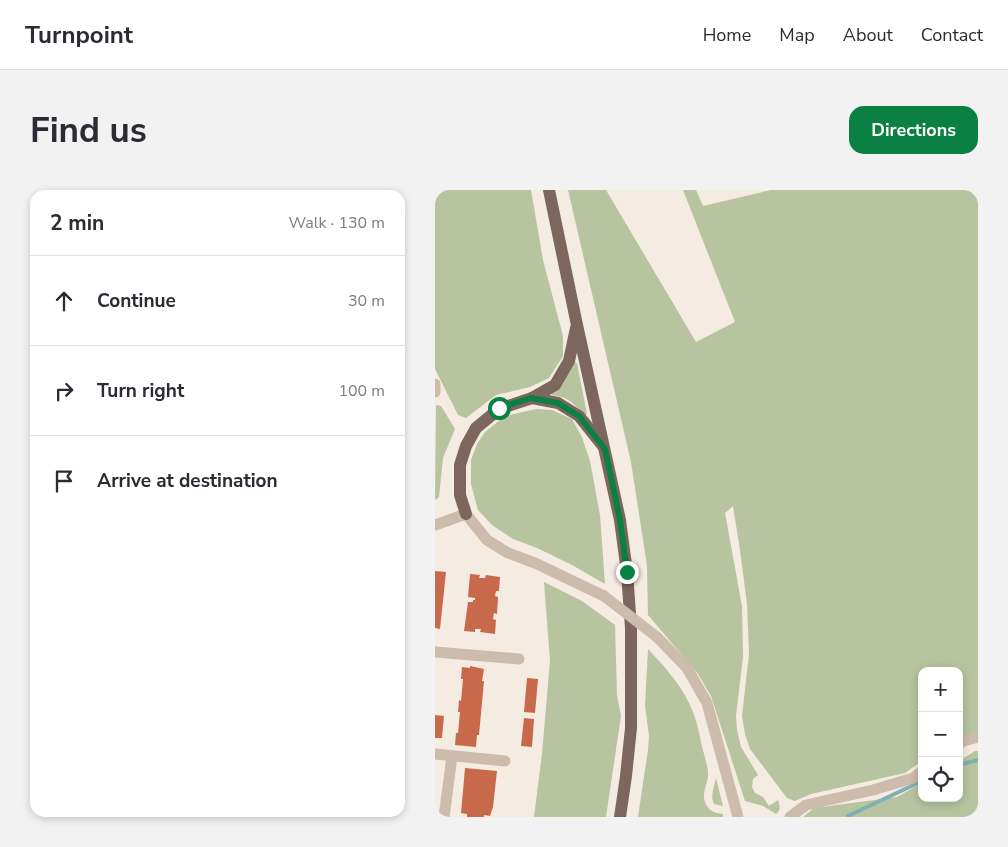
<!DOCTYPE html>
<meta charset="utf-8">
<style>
:root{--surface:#fff;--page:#f2f2f3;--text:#2b2b33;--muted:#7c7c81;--line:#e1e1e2;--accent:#0b8043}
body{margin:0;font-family:"Nunito Sans",sans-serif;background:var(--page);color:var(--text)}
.controls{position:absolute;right:15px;bottom:15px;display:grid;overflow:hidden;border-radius:10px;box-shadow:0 2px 8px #0003}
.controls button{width:45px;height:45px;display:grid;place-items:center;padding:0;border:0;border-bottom:1px solid var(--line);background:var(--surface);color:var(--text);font:25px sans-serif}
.stop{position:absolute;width:15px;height:15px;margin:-11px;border:4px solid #0b8043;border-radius:50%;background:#fff}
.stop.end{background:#0b8043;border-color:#fff;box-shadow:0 1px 5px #0008}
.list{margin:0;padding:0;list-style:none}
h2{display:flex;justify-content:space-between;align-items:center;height:65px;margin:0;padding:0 20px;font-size:21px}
h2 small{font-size:16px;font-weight:400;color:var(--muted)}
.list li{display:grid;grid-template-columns:32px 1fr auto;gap:15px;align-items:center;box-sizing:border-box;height:90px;padding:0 20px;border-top:1px solid var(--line)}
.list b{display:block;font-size:19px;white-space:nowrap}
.list em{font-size:16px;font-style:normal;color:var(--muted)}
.icon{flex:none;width:28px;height:28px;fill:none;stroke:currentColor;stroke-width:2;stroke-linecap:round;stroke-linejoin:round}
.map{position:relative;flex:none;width:543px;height:627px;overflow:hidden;border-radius:15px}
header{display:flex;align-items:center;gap:30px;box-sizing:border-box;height:70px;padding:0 25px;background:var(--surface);border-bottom:1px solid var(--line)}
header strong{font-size:24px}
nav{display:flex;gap:28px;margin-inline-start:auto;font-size:18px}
.intro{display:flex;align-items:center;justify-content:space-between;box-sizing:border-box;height:120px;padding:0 30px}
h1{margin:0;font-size:35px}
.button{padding:12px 22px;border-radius:15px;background:var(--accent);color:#fff;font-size:18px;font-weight:700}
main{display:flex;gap:30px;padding:0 30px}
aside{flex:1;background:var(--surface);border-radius:15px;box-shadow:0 2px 8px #0003}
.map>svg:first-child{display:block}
.green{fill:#b8c4a0}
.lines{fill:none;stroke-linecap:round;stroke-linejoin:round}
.stream{stroke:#7fb0b2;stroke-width:4}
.building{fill:#c8694b}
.street{stroke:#cdbbac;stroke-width:11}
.primary{stroke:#7d675c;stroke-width:12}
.street-bridge{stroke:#cdbbac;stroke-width:11}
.route{stroke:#0b8043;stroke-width:6}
</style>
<header>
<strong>Turnpoint</strong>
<nav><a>Home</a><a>Map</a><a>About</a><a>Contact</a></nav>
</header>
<div class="intro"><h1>Find us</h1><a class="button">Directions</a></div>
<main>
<aside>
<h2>2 min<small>Walk · 130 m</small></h2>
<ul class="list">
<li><svg class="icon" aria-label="ahead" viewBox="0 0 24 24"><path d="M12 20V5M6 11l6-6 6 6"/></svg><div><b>Continue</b></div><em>30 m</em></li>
<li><svg class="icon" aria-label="right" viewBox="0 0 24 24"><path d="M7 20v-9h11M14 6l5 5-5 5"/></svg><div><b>Turn right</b></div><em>100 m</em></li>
<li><svg class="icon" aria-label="arrive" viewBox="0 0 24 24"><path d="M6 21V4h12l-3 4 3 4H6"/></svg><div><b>Arrive at destination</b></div></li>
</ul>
</aside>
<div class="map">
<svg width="543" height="627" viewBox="0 0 543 627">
<rect width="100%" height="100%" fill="#f4ebe1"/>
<!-- green -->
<g class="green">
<path d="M 0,0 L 96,0 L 108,70 L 128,146 L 128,166 L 114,188 L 95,197 L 61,205 L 31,228 L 23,225 L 0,179 Z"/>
<path d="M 133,0 L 171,0 L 261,152 L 300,132 L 248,0 L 261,0 L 268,16 L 336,0 L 543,0 L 543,542 L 524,547 L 524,481 L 487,481 L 487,571 L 470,583 L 376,604 L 360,611 L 352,608 L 315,559 L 310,544 L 307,526 L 314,464 L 312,414 L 305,360 L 298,316 L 290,323 L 307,416 L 308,467 L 301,526 L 302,540 L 306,557 L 323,585 L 318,589 L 317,597 L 320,603 L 328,607 L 334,616 L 343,610 C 345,617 346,620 341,624 L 328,616 L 310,611 L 276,506 L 263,484 L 213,425 L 212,376 L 196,272 Z"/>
<path d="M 139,172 L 142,173 L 152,224 L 149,225 C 139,213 133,207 117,205 L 117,202 C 127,194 134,184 139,172 Z"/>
<path d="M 1,215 L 6,216 L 20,239 L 8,268 L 4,307 L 0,310 Z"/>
<path d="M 101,219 L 117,220 L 137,229 L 147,247 L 155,271 L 165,325 L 170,394 L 137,375 L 102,358 L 78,349 L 57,335 L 43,320 L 36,294 L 36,270 L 42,254 L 50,242 L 70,226 Z"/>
<path d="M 109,392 L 147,411 L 180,435 L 182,505 L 186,526 L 171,627 L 99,627 L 107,564 L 115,470 Z"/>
<path d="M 213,459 C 231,478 249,498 258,522 C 262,532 264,542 266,552 C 268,562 272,572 273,582 C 274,593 266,602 270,612 C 273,621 280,623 288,624 L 288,627 L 203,627 L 213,560 L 214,546 L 210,516 Z"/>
<path d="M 540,561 L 543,561 L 543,627 L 368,627 L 379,618 L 462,607 L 487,593 L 487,608 L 524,608 L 524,571 Z"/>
<path d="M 281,588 L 288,616 L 279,614 C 275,606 279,597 281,588 Z"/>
</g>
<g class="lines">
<!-- stream -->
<g class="stream">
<path d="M 524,575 L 543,570"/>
<path d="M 413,626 L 487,591"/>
</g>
</g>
<!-- building -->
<g class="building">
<path d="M 0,381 L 11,382 L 5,439 L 0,438 Z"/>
<path d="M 35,384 L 45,385 L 44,388 L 50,388 L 51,385 L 65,387 L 64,401 L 61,401 L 60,406 L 63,407 L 62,424 L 59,423 L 58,429 L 61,430 L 60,444 L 45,442 L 46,439 L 40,439 L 40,442 L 29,441 L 33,412 L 38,412 L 38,410 L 40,410 L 40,408 L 33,407 Z"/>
<path d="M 35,476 L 49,479 L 47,491 L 49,491 L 44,545 L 42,545 L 41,557 L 20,555 L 21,543 L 23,543 L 25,522 L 23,522 L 24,510 L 26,511 L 28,489 L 26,489 L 27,477 L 35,478 Z"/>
<path d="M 92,488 L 103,489 L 100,523 L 89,522 Z"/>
<path d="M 0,525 L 9,526 L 7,548 L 0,548 Z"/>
<path d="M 89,528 L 99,529 L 97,557 L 86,556 Z"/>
<path d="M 30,578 L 62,581 L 58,617 L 55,626 L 49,625 L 49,627 L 32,627 L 32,624 L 26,623 Z"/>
</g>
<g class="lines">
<!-- street -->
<g class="street">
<path d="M 0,194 L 0,202"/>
<path d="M 0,335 L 31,324 L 52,350 L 73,363 L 100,373 L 169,406"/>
<path d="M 222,447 L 252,478 L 272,513 L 303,627"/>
<path d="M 0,462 L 84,469"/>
<path d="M 524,554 L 528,551 L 543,547"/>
<path d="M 0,564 L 70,571"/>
<path d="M 9,627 L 17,566"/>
<path d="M 355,627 L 371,615 L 438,600 L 478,588 L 487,581"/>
</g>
<!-- primary -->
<g class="primary">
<path d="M 114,0 L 142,135 L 185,330 L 192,382 L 196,438 L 196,538 L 191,586 L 185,627"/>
<path d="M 97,208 L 123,213 L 144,226 L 168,256"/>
<path d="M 31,324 L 25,305 L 25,275 L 31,256 L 41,238 L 64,219 L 97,208 L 120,195 L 134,171 L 141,138"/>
</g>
<!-- street-bridge -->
<path class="street-bridge" d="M 169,406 L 222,447"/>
</g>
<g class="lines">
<!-- route -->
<path class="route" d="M 64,218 L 96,208 L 123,213 L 144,226 L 170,259 L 185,330 L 192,382"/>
</g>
</svg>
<div class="controls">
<button>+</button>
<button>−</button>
<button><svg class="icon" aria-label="locate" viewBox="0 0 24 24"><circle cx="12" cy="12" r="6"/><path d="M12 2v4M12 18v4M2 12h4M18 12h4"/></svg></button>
</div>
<div class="stop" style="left:64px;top:218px"></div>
<div class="stop end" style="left:192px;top:382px"></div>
</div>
</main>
